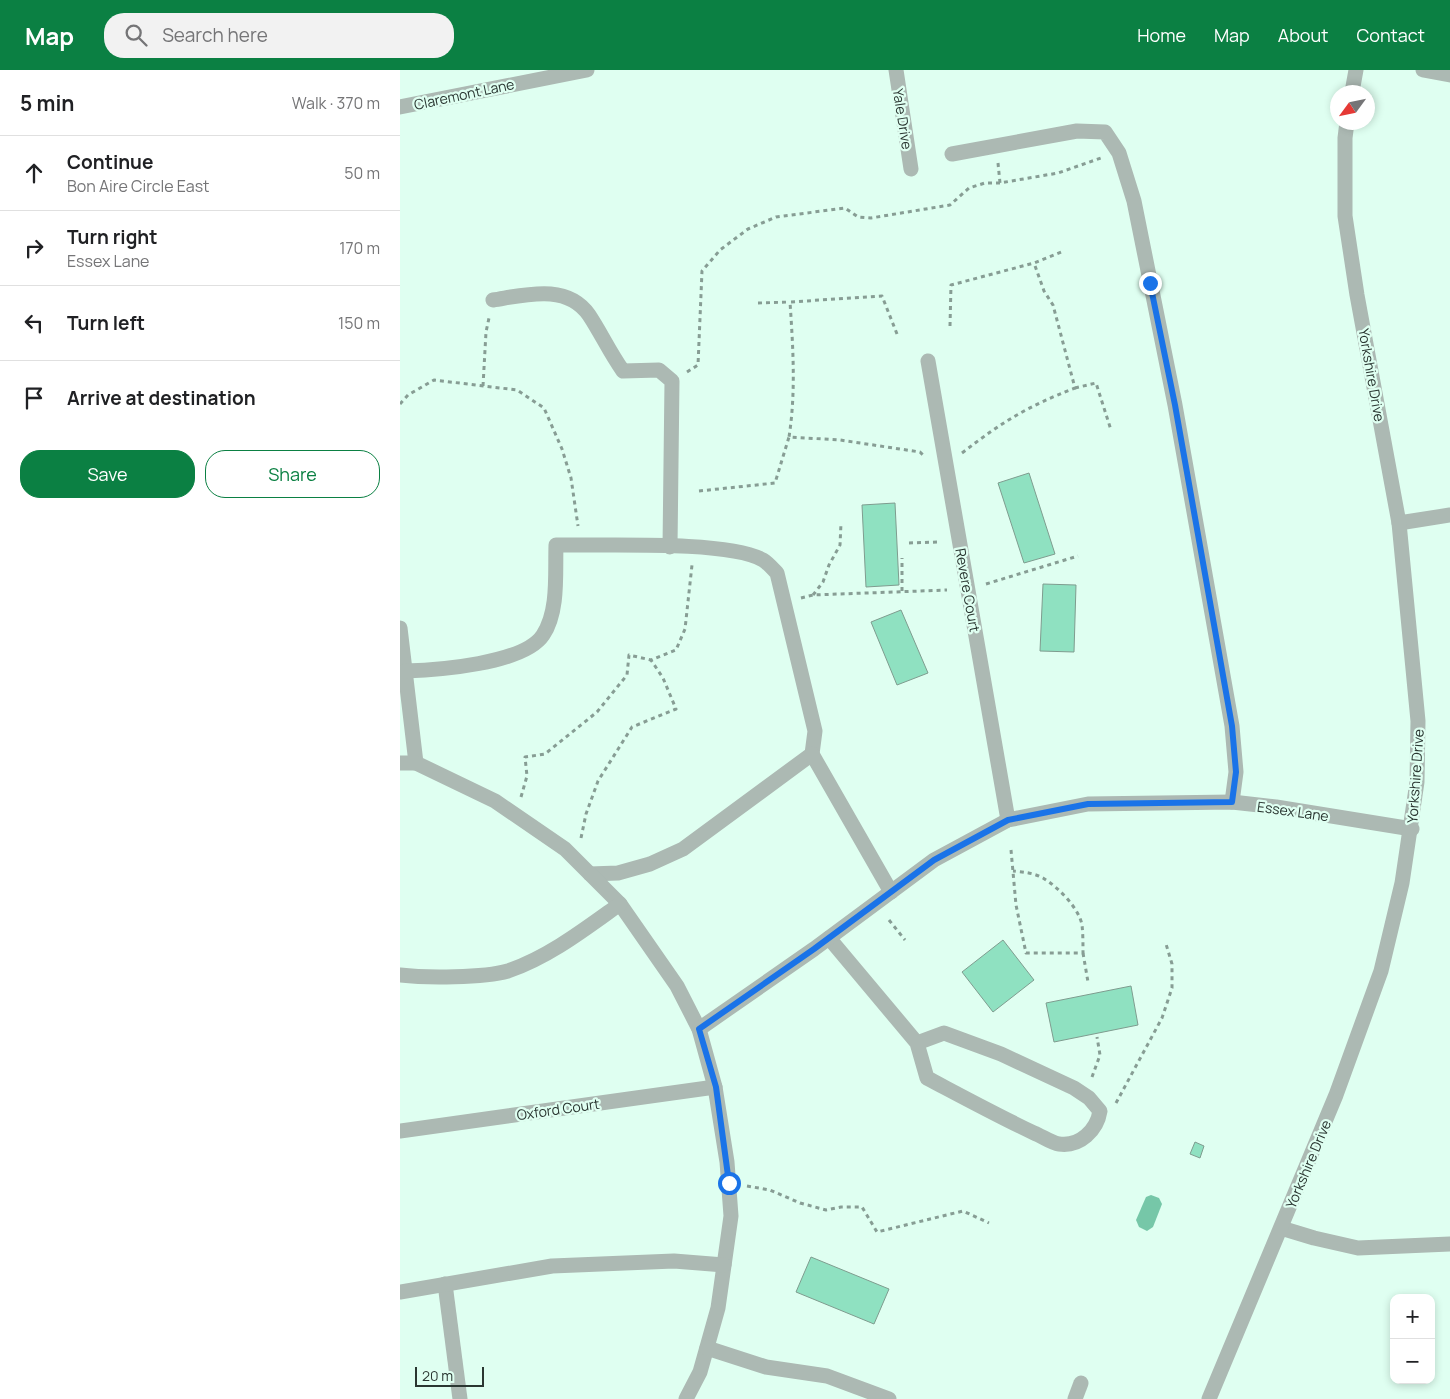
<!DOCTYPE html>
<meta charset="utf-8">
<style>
:root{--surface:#fff;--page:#f2f2f2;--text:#202124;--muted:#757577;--line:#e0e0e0;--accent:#0b8043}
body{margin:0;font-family:Manrope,sans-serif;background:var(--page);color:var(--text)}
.controls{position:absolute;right:15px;bottom:15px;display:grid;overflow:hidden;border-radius:10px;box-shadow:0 2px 8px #0003}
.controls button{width:45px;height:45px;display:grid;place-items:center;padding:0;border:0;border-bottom:1px solid var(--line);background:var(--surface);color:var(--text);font:25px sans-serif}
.compass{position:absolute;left:930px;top:15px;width:45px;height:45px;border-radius:50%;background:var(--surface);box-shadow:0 2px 8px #0003;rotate:237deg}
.scale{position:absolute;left:15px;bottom:12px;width:69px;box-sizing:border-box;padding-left:5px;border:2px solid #2a3631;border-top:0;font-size:14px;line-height:18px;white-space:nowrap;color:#2a3631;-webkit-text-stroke:4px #dffff1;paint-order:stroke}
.stop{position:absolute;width:15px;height:15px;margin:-11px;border:4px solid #1a73e8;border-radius:50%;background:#fff}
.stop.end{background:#1a73e8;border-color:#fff;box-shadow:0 1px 5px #0008}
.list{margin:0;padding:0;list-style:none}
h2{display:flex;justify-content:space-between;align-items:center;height:65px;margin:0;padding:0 20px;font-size:21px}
h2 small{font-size:16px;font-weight:400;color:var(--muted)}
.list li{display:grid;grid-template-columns:32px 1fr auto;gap:15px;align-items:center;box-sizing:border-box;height:75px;padding:0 20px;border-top:1px solid var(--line)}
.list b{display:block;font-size:19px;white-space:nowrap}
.list p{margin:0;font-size:16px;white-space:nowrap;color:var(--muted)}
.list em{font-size:16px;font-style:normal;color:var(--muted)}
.actions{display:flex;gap:10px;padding:15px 20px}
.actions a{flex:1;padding:11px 0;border:1px solid var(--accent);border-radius:20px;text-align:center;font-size:18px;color:var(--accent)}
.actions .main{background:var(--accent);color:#fff}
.icon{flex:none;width:28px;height:28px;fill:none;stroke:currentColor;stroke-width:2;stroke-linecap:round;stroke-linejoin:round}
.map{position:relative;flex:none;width:1050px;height:1329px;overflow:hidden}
header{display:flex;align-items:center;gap:30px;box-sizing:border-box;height:70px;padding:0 25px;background:var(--accent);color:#fff}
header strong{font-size:24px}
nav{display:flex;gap:28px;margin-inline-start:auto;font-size:18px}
.search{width:350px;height:45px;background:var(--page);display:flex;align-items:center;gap:12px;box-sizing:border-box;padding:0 18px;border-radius:20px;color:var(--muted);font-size:19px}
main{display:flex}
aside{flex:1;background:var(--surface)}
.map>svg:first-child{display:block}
.water{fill:#76c7a8}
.building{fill:#8fe1c1;stroke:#7f9c8f}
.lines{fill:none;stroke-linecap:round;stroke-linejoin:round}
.path{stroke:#879d94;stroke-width:3;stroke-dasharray:4 4;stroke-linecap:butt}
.minor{stroke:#acb9b3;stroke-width:15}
.route{stroke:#1a73e8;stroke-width:6}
.labels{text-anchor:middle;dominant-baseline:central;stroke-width:4.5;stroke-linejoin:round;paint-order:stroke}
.street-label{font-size:14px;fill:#2a3631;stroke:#dffff1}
</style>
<header>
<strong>Map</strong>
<div class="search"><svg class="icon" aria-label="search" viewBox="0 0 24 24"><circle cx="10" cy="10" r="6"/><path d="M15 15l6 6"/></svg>Search here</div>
<nav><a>Home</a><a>Map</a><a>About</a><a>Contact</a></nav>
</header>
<main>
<aside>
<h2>5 min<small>Walk · 370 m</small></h2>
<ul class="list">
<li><svg class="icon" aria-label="ahead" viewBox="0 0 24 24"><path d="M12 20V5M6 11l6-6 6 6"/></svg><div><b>Continue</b><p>Bon Aire Circle East</p></div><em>50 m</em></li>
<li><svg class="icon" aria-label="right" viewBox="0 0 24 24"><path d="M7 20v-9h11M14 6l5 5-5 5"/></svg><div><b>Turn right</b><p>Essex Lane</p></div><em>170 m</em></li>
<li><svg class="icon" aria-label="left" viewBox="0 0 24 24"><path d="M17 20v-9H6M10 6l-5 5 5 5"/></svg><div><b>Turn left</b></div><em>150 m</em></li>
<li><svg class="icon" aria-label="arrive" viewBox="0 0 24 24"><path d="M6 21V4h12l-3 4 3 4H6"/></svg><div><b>Arrive at destination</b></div></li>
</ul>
<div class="actions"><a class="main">Save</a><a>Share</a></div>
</aside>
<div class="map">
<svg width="1050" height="1329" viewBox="0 0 1050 1329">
<rect width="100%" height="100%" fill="#dffff1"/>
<!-- water -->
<path class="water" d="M 751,1125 L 759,1128 L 762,1134 L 753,1157 L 747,1161 L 739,1157 L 736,1150 L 746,1127 Z"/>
<!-- building -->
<g class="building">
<path d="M 629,403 L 655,484 L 624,493 L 598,413 Z"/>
<path d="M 495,433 L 499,515 L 466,517 L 462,435 Z"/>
<path d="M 643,514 L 676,515 L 674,582 L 640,581 Z"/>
<path d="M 501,540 L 528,603 L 497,615 L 471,552 Z"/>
<path d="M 603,870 L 634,910 L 593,942 L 562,902 Z"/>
<path d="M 731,916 L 738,955 L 654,972 L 646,933 Z"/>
<path d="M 795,1072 L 804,1076 L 800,1088 L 790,1084 Z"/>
<path d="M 411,1187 L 489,1219 L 474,1254 L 396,1222 Z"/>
</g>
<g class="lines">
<!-- path -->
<g class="path">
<path d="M 598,93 L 600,113"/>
<path d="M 358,233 L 390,232"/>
<path d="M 550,256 L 551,215 L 634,193 L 664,181"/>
<path d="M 497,264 L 482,226 L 390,232 C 393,277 396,322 389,367 L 440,370 L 520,382 L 523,385"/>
<path d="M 287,302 L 298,295 L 302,201 L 320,180 L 348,159 L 376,147 L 445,138 L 458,147 L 471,148 L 550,135 L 569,118 L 585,113 L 600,113 L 658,103 L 701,88"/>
<path d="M 83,316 L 86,262 L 89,248"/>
<path d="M 675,318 L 696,313 L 711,360"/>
<path d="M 0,334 L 8,325 L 34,310 L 117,320 L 144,338 L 162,379 L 171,408 L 178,456"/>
<path d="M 562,383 C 602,352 628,336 675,318 L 653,235 L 644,221 L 634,193"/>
<path d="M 299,421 L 375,413 L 389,367"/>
<path d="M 509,473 L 539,472"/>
<path d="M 586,514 L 678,486"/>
<path d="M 502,521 L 502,488"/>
<path d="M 413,525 L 423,512 L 429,495 L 440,475 L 441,453"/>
<path d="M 401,528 L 413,525 L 547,520"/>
<path d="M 121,727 L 127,706 L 125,687 L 145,684 L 197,642 L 227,605 L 229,585 L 251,590 L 276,580 L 285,559 L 292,495"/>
<path d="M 181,768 L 186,744 L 198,711 L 232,657 L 276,639 L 263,608 L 251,590"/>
<path d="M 611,780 L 616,835 L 626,883 L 683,883 C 683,874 683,864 682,855 C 679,838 658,817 643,808 C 634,803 624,802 613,801"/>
<path d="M 489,850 L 505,870"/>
<path d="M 683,883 L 688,912"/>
<path d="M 692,1007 L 700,985 L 697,967"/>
<path d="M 716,1033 L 762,948 L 772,918 L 772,894 L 766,874"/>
<path d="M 347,1116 L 370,1120 L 400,1133 L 426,1140 L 441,1137 L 462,1137 L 477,1162 L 563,1141 L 589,1153"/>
</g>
<!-- minor -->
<g class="minor">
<path d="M 496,0 L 511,99"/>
<path d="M 1023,0 L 1050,5"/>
<path d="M 952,22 L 956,0"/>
<path d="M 0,37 L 187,0"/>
<path d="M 552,84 L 677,61 L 705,62 L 719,83 L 734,131 L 775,335 L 832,656 L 836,702 L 832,732"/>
<path d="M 93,230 C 125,225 167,213 189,245 C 201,263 210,283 223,301 L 259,300 L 272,311 L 270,477"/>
<path d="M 528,291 L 608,750"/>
<path d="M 999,453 L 1050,445"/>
<path d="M 0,558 L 16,693"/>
<path d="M 5,601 C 37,600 124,594 143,565 C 159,541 155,503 156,475 C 201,476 328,470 363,490 C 368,493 373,499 377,503 L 415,661 L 412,684 L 283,779 L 250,794 L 218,803 L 190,804"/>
<path d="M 412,684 L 491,822"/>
<path d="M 0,693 L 16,693 L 95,731 L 165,779 L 220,834 L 277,916 L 299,959 L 315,1017 L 327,1092 L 331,1146 L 318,1238 L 300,1302 L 286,1329"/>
<path d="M 429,868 L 517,973 L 527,1008 C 563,1027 598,1046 634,1063 C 642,1066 651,1073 659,1074 C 680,1077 697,1060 700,1041 L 689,1028 L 674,1018 L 601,984 L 544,963 L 517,973"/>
<path d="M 0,905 C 25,908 84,908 108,901 C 149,887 185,859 220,834"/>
<path d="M 299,959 L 414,879 L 534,790 L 608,750 L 688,734 L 832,732 L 876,737 L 1012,759"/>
<path d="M 0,1061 L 315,1017"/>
<path d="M 881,1158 L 914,1168 L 958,1178 L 1050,1174"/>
<path d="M 45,1214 L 60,1329"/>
<path d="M 0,1222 L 152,1196 L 274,1191 L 324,1195"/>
<path d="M 307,1278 L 366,1297 L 427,1306 L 489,1329"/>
<path d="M 675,1329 L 681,1313"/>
<path d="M 809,1329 L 936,1025 L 981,901 L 1002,813 L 1017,712 L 1018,651 L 999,453 L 957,225 L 945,146 L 945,68 L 947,52"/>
</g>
</g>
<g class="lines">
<!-- route -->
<path class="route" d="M 329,1113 L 316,1017 L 299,959 L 414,879 L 534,790 L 608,750 L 688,734 L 832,732 L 836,702 L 832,656 L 775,335 L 750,213"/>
</g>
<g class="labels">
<!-- street labels -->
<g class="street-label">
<text transform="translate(64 24) rotate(-12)">Claremont Lane</text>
<text transform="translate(503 49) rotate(81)">Yale Drive</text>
<text transform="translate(972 305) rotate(80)">Yorkshire Drive</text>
<text transform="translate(568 520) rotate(80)">Revere Court</text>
<text transform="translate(1015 706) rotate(-86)">Yorkshire Drive</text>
<text transform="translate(893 741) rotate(8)">Essex Lane</text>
<text transform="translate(158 1039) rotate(-8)">Oxford Court</text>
<text transform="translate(908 1094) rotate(-67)">Yorkshire Drive</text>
</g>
</g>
</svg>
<div class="controls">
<button>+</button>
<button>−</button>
</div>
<svg class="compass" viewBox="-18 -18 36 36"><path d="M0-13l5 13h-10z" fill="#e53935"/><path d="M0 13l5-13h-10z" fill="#757577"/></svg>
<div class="scale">20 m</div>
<div class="stop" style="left:329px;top:1113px"></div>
<div class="stop end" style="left:750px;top:213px"></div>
</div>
</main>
